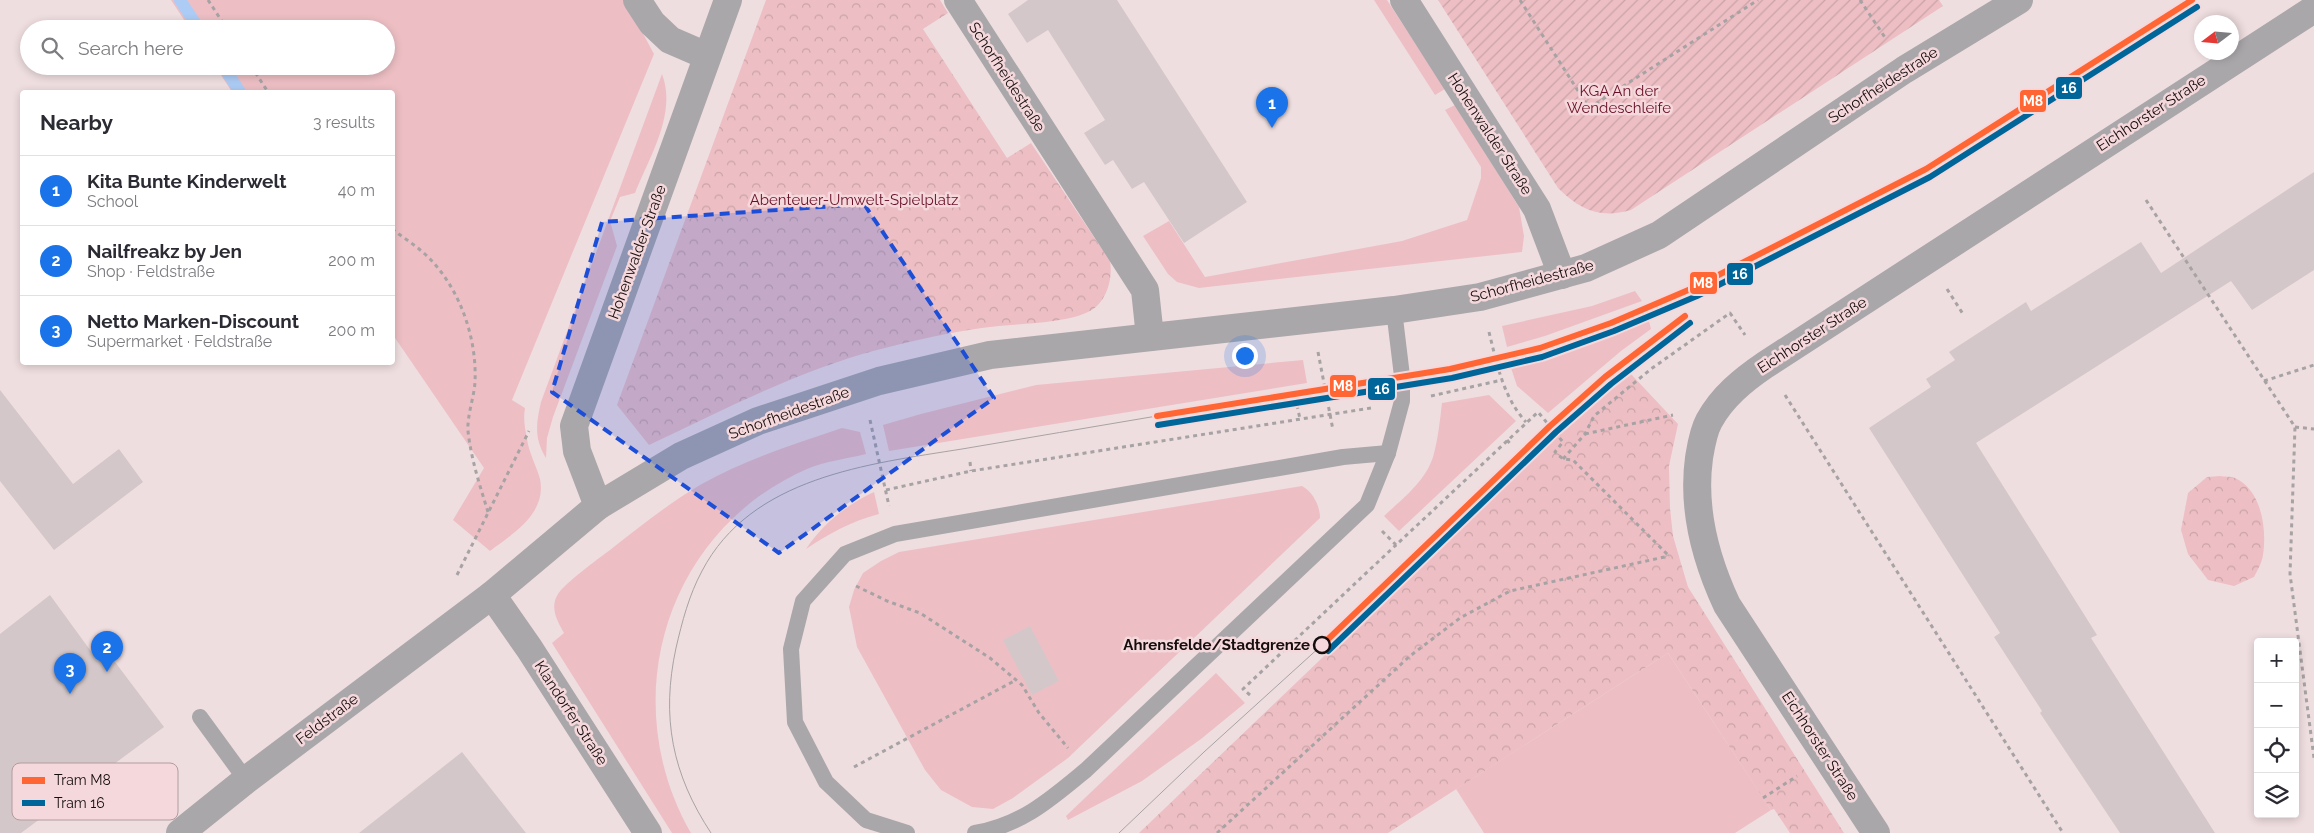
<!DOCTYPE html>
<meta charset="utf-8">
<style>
:root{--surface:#fff;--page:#f2f2f3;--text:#2b2b33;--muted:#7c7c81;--line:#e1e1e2;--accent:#1a73e8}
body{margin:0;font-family:Raleway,sans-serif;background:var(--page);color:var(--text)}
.controls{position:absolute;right:15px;bottom:15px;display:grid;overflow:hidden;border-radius:5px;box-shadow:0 2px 8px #0003}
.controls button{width:45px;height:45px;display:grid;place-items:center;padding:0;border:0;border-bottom:1px solid var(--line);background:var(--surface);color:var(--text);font:25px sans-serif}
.compass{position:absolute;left:2194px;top:15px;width:45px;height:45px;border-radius:50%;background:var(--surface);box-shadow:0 2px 8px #0003;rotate:254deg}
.you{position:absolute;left:1244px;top:355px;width:18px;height:18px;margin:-12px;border:4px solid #fff;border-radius:50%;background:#1a73e8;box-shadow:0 0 0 8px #1a73e833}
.badge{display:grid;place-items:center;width:32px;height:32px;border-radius:50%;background:var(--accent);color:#fff;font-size:16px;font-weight:700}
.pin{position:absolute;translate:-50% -41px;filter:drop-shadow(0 1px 2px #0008)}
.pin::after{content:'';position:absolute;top:26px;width:18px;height:15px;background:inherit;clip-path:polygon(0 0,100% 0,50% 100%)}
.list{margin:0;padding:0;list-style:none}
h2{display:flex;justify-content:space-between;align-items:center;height:65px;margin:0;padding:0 20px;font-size:21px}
h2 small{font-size:16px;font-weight:400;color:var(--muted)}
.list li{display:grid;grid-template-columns:32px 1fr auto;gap:15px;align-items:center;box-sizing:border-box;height:70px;padding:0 20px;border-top:1px solid var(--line)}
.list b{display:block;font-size:19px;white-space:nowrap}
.list p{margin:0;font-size:16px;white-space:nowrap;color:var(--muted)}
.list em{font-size:16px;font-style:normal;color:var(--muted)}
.icon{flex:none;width:28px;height:28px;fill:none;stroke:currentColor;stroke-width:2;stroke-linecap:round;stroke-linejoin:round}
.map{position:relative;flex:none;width:2314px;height:833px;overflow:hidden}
.search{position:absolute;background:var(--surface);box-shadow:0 2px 8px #0003;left:20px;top:20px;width:375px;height:55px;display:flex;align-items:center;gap:12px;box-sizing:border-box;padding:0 18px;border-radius:28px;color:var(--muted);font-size:19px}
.panel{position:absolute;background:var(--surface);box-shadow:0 2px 8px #0003;left:20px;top:90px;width:375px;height:275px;border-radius:5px}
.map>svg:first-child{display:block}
.grass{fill:#edbfc4}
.park{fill:url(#park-crowns)}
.garden{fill:url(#garden-furrows)}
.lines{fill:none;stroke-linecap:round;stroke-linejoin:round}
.stream{stroke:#adccf5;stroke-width:12}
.building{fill:#d4c7c9}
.path{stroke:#a7a2a4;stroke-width:3;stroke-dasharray:4 4;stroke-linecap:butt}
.lane{stroke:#aaa7aa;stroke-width:16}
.street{stroke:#aaa7aa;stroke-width:28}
.tram{stroke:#a8a2a4;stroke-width:1}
.tram-1-casing{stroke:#f5d8db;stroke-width:10}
.tram-2-casing{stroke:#f5d8db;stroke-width:10}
.tram-1{stroke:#f63;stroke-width:6}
.tram-2{stroke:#069;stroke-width:6}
.marked{fill:#1d4ed8;fill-opacity:0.2;stroke:#1d4ed8;stroke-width:4;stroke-dasharray:10 6;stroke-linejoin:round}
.stop-dot{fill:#f5d8db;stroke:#160d0e;stroke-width:2.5}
.labels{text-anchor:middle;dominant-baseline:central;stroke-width:5;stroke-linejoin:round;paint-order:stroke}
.street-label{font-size:15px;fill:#160d0e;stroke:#f5d8db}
.park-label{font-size:15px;fill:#691027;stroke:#f5d8db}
.stop-label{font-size:15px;font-weight:bold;fill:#160d0e;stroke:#f5d8db;text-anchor:end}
.key{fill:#f5d8db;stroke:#b29b9e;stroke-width:1}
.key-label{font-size:14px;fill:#160d0e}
.line-badge{stroke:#f5d8db;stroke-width:2}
.badge-label{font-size:14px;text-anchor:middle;font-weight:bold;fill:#fff}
</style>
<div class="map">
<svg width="2314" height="833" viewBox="0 0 2314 833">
<defs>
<pattern id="park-crowns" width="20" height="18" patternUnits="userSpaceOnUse" patternTransform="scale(1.25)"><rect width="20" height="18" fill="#edbfc4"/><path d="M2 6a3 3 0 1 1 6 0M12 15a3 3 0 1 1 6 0" fill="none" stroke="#caa3a7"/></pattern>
<pattern id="garden-furrows" width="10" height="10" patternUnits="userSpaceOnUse" patternTransform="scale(1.25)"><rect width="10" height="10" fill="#edbfc4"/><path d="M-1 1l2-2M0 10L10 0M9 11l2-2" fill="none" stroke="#caa3a7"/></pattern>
</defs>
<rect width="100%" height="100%" fill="#efdee0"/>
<!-- grass -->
<g class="grass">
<path d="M 171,0 L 625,0 L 654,54 L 512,400 L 525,408 C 523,419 525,428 527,439 C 529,453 536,465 540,479 C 547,513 514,533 490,551 L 453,520 L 484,468 L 393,335 L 392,92 L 232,92 L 215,66 L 386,66 L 386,29 L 190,29 Z"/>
<path d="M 1374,0 L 1387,0 L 1445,89 L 1435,95 Z"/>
<path d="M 662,74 C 677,113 650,156 635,193 L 620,197 L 610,221 L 617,246 L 553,417 L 547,438 L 546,458 C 534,439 536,423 541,402 Z"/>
<path d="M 1455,105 L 1519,207 L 1524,236 L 1522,252 L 1199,288 L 1177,282 L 1168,274 L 1143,236 L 1169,221 L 1205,277 L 1402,241 L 1467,220 L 1481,178 L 1481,167 L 1445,110 Z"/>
<path d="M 1635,291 L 1642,301 L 1545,336 L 1507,347 L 1502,326 L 1592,306 Z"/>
<path d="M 1649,321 L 1651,329 L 1621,351 L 1548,413 L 1517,386 L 1510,365 L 1593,341 Z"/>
<path d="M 1303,360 L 1307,383 L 889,451 L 883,425 L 921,414 L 1036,385 Z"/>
<path d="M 1489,395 L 1516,421 L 1399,531 L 1384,516 C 1402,499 1425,482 1433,457 C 1438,440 1440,420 1442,403 Z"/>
<path d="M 842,428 L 860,432 L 866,454 C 847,459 825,461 807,469 C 665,531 615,701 691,833 L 672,833 L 552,643 L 564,633 C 558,622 549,608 558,594 C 564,584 599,558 610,550 C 639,527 668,504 700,485 C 744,460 794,444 842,428 Z"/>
<path d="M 1302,486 C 1313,492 1320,506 1320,518 L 1068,758 L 1013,798 L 993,809 L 972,807 L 941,790 L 925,770 L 857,647 L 849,607 L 854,590 L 863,573 L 881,561 L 899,552 Z"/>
<path d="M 874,492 L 879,514 C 852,521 828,534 806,549 C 823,524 846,505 874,492 Z"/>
<path d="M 1668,653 L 1771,810 L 1735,833 L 1484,833 L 1456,789 Z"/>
<path d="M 1216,673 L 1245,703 L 1201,739 L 1142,781 L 1068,820 L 1066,816 Z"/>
</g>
<!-- park -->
<g class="park">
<path d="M 766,0 L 940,0 L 948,13 L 923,29 L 1007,158 L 1031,143 L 1110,261 C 1113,278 1107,302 1090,311 C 1063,325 1013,323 982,328 C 947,333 911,341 877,350 C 798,371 723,410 649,445 L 617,405 Z"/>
<path d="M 1630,373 L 1678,424 L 1669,466 L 1670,508 L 1673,536 L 1688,587 L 1844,833 L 1790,833 L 1774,809 L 1771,810 L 1763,798 L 1668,653 L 1388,833 L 1139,833 L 1552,438 Z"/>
<path d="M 2220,476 C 2224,477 2231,476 2235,478 C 2262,490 2267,530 2263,555 C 2262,563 2257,571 2254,577 L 2234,586 L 2208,580 L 2188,554 L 2181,530 L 2188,493 L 2207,477 Z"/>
</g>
<!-- garden -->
<path class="garden" d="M 1438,0 L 1939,0 L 1943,6 L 1631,210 C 1600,219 1580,210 1558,188 Z"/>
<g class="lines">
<!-- stream -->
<g class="stream">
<path d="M 180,0 L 199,29"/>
<path d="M 223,66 L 240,92"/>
</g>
</g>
<!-- building -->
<g class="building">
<path d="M 1028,0 L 1117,0 L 1247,202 L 1184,243 L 1144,182 L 1132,189 L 1113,160 L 1105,165 L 1084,133 L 1105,120 L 1048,30 L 1027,43 L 1008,14 Z"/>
<path d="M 2314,172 L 2314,270 L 2252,310 L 2231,281 L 1976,443 L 2097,635 L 2091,638 L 2215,833 L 2120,833 L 2040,713 L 2042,711 L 1994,637 L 2000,633 L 1869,428 L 1931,387 L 1926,379 L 1955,360 L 1949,352 L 2026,302 L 2031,311 L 2141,242 L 2161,273 Z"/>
<path d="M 0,390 L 73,484 L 119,449 L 143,482 L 54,550 L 0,481 Z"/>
<path d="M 50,595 L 98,661 L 109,654 L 164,727 L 21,833 L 0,833 L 0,634 Z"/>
<path d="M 1030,626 L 1059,681 L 1032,695 L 1003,640 Z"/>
<path d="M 462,752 L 526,833 L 359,833 Z"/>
</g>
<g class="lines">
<!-- path -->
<g class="path">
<path d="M 208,0 L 227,29"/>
<path d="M 1520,0 L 1589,108 L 1758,0"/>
<path d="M 1860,0 L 1886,39"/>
<path d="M 251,66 L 268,92"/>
<path d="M 2146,200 L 2295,427 L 2290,574 L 2314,758"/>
<path d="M 392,229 C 405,239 420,248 431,260 C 461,292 477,339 475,382 C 474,398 467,415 468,431 C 471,459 480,486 488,512"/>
<path d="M 1947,289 L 1963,314"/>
<path d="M 1489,332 C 1497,364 1503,397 1526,422"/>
<path d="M 1318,352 L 1333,430"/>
<path d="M 2264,381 L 2314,365"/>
<path d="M 1785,395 L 2063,833"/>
<path d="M 1431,396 L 1502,380"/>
<path d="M 1297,405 L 1300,419"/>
<path d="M 870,420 L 889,506"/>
<path d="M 2295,427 L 2314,429"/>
<path d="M 1585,434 L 1673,415"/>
<path d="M 1507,440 L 1512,446"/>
<path d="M 1563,459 L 1585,434 L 1594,416 L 1651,369 L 1730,313 L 1745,335"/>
<path d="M 970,462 L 971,471"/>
<path d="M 886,490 L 971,471 L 1371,408"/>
<path d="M 1382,531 L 1396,545 L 1538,412 L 1563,442 L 1555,452 L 1563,459 L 1573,460 L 1669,556"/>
<path d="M 457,575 L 529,431"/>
<path d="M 856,586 L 887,601 L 920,613 L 990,658 L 1022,685 L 1039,713 L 1068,748"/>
<path d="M 1250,695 L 1243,689 L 1396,545"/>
<path d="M 854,767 L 1016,680"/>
<path d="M 1763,798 L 1797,776"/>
<path d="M 1217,833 L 1410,656 L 1460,618 L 1510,591 L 1669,556"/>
</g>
<!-- lane -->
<g class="lane">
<path d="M 200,717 L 246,780"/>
<path d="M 907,833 L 866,820 L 826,782 L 795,722 L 791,649 L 803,601 L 845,554 L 895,534 L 1343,457 L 1388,453"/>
<path d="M 975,833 C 1022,825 1051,799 1086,770 L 1367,505 L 1388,453 L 1402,401 L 1402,376 L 1394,310"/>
</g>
<!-- street -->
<g class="street">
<path d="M 637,0 L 652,23 L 670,40 L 707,56"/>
<path d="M 958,0 L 1145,290 L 1150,337"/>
<path d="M 1404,0 L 1537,209 L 1562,275"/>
<path d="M 598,506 L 577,451 L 574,426 L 728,0"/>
<path d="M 492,595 L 529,648 L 648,833"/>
<path d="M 180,833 L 246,780 L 492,595 L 598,506 L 681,456 L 758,421 L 879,381 L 990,355 L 1394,310 L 1480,297 L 1586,268 L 1659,235 L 1904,70 L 2019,0"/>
<path d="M 1876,833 L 1727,605 C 1705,558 1692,509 1699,458 C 1701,446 1703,432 1709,421 C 1722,397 1743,380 1765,365 L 2314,9"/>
</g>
<!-- tram -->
<g class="tram">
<path d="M 711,833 C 672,774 661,717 676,648 C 682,622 689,595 702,571 C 751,477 868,464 962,449 C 1027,438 1092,427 1157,416"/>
<path d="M 1119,833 L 1204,752 L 1322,645"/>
</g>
<!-- tram-1 casing -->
<g class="tram-1-casing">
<g id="tram-1">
<path d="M 1157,416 L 1450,369 L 1540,348 L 1611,323 L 1693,288 L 1926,169 L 2192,0"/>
<path d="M 1322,645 L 1550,426 L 1605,377 L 1685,316"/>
</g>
</g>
<!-- tram-2 casing -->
<g class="tram-2-casing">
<g id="tram-2">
<path d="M 1158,425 L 1452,378 L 1542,357 L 1614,331 L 1697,296 L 1930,177 L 2197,7"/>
<path d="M 1328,651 L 1556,432 L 1611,384 L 1690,323"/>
</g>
</g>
<!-- tram-1 -->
<use href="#tram-1" class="tram-1"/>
<!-- tram-2 -->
<use href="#tram-2" class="tram-2"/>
</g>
<!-- marked area -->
<path class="marked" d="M 864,204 L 994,398 L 779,553 L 552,392 L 602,222 Z"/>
<!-- markers -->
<circle class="stop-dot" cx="1322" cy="645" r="8"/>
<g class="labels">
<!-- street labels -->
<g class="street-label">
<text transform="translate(1007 77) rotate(57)">Schorfheidestraße</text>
<text transform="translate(1883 85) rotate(-33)">Schorfheidestraße</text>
<text transform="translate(2151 113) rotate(-33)">Eichhorster Straße</text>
<text transform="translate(1490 134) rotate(57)">Hohenwalder Straße</text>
<text transform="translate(637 252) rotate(-70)">Hohenwalder Straße</text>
<text transform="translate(1532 281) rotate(-15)">Schorfheidestraße</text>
<text transform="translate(1812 335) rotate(-33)">Eichhorster Straße</text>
<text transform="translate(789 413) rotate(-20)">Schorfheidestraße</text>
<text transform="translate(571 713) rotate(57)">Klandorfer Straße</text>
<text transform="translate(327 719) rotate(-37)">Feldstraße</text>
<text transform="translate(1820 746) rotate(57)">Eichhorster Straße</text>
</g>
<!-- park labels -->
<g class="park-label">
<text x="1619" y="91">KGA An der<tspan x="1619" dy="17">Wendeschleife</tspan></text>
<text x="854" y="200">Abenteuer-Umwelt-Spielplatz</text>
</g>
<!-- stop labels -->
<g class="stop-label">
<text x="1310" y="645">Ahrensfelde/Stadtgrenze</text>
</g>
</g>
<!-- legend -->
<rect x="12" y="763" width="166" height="57" rx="8" class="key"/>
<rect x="22" y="777" width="23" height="7" fill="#f63"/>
<rect x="22" y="800" width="23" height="6" fill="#069"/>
<g class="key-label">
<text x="54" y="785">Tram M8</text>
<text x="54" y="808">Tram 16</text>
</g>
<g class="line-badge">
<rect x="2055" y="76" width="28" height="24" rx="5" fill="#069"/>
<rect x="2019" y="89" width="28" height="24" rx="5" fill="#f63"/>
<rect x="1726" y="262" width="28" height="24" rx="5" fill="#069"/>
<rect x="1689" y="271" width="29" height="24" rx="5" fill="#f63"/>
<rect x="1329" y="374" width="28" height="24" rx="5" fill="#f63"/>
<rect x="1367" y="377" width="29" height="24" rx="5" fill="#069"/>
</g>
<g class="badge-label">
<text x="2069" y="93">16</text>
<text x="2033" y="106">M8</text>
<text x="1740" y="279">16</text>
<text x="1703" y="288">M8</text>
<text x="1343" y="391">M8</text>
<text x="1382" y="394">16</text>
</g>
</svg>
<div class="controls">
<button>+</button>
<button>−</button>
<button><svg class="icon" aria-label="locate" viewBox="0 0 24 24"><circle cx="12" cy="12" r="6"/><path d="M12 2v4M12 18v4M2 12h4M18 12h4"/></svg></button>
<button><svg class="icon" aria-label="layers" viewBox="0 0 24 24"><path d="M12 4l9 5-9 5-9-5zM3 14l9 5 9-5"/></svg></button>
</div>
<svg class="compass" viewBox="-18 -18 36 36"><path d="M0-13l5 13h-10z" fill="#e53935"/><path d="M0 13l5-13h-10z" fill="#7c7c81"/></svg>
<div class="you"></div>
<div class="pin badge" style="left:1272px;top:128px">1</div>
<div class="pin badge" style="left:107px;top:672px">2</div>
<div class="pin badge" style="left:70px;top:694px">3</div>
<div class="search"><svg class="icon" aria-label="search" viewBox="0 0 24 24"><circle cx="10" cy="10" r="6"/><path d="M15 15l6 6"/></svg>Search here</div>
<section class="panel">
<h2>Nearby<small>3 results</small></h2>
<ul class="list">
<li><span class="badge">1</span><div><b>Kita Bunte Kinderwelt</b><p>School</p></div><em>40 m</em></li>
<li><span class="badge">2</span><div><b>Nailfreakz by Jen</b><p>Shop · Feldstraße</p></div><em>200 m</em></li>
<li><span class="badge">3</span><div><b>Netto Marken-Discount</b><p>Supermarket · Feldstraße</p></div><em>200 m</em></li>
</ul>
</section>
</div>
